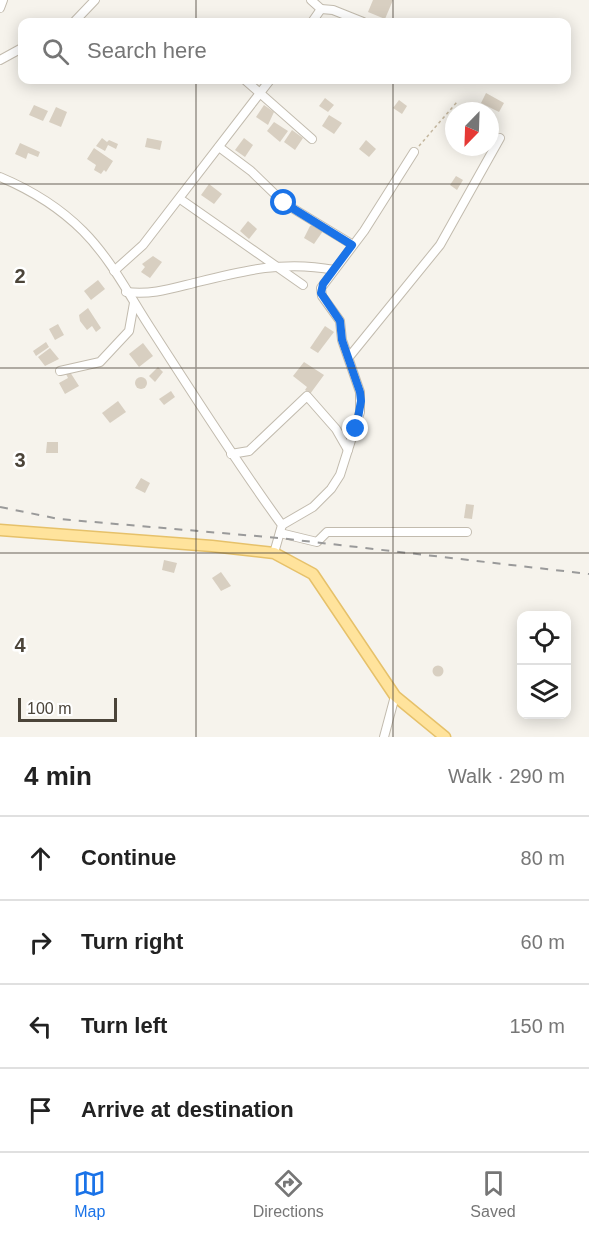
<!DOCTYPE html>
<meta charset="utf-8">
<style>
:root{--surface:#fff;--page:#f6f6f6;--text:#222;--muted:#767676;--line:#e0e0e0;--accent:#1a73e8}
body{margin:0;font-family:Helvetica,sans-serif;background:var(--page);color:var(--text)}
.controls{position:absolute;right:18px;bottom:18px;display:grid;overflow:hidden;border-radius:12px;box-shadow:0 3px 15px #0003}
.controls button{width:54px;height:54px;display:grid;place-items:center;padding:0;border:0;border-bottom:2px solid var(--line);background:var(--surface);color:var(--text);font:30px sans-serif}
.compass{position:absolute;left:445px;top:102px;width:54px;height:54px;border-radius:50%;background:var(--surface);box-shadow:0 3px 15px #0003;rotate:203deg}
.scale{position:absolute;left:18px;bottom:15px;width:99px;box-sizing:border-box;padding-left:6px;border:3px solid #4b4439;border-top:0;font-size:16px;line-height:21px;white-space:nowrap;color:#4b4439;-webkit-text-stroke:4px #fff;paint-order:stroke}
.stop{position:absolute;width:18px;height:18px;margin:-14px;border:4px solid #1a73e8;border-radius:50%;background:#fff}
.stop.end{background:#1a73e8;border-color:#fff;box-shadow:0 2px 6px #0008}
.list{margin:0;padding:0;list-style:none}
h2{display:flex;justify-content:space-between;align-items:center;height:78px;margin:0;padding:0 24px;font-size:26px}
h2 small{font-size:20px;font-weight:400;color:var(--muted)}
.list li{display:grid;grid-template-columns:39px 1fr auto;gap:18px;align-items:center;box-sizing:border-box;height:84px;padding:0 24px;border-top:2px solid var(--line)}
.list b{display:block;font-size:22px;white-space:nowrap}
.list em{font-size:20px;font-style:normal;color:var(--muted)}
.icon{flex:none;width:33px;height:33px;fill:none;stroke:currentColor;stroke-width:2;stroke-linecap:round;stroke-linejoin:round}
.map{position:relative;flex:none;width:589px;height:737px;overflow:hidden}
.search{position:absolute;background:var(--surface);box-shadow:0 3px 15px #0003;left:18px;right:18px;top:18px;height:66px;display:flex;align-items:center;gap:15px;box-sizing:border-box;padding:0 21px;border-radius:12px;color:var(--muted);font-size:22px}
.sheet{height:414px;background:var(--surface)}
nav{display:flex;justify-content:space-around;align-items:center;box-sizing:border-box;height:84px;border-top:2px solid var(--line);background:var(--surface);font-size:16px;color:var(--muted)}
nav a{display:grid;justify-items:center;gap:3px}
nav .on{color:var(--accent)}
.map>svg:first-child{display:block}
.building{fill:#d8cfc1}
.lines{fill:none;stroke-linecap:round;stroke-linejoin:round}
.minor-casing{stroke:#c2bbae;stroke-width:10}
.major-casing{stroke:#e6c16a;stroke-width:13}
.path{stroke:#c4b79f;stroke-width:1.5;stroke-dasharray:3 3;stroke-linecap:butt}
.minor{stroke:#fff;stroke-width:8}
.major{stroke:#ffe39c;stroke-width:10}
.rail{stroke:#9a9a9a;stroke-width:2;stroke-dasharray:8 8;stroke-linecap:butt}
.route{stroke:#1a73e8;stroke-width:8}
.grid{fill:none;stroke:#4b4439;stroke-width:1.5;stroke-opacity:0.55}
.grid-label{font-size:20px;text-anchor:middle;font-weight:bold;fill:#4b4439;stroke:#fff;stroke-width:5;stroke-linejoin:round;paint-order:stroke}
</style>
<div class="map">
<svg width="589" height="737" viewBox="0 0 589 737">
<rect width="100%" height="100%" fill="#f6f3ec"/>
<!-- building -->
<g class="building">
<path d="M 373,0 L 393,0 L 385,19 L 368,12 Z"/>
<path d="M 486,93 L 504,103 L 499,112 L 481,103 Z"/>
<path d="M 325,98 L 334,105 L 328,112 L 319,106 Z"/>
<path d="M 399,100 L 407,106 L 402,114 L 393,108 Z"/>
<path d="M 34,105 L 48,111 L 43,121 L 29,115 Z"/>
<path d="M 264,105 L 274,112 L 268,125 L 256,117 Z"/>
<path d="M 56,107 L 67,112 L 61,127 L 49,122 Z"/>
<path d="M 329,115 L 342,123 L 334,134 L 322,126 Z"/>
<path d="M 274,122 L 288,131 L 280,142 L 267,131 Z"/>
<path d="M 292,130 L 303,138 L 295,150 L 284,142 Z"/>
<path d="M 102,138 L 107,142 L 109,140 L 118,144 L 116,149 L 108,145 L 105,151 L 96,146 Z"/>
<path d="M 147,138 L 162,141 L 160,150 L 145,147 Z"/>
<path d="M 244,138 L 253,145 L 245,157 L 235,150 Z"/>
<path d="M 366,140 L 376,149 L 369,157 L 359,149 Z"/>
<path d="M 20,143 L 40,152 L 38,157 L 28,153 L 26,159 L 15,154 Z"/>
<path d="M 94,148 L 113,161 L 106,172 L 104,170 L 101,174 L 94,170 L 96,165 L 87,159 Z"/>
<path d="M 456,176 L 463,180 L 457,190 L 450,185 Z"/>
<path d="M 209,184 L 222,194 L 214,204 L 201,195 Z"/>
<path d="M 248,221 L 257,229 L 249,239 L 240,231 Z"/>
<path d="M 314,224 L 323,231 L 314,244 L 304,238 L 310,226 Z"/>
<path d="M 153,256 L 162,262 L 150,278 L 141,272 L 145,267 L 142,264 Z"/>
<path d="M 98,280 L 105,289 L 91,300 L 84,291 Z"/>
<path d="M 88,308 L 101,328 L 96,332 L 92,326 L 87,330 L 80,321 L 79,315 Z"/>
<path d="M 58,324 L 64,335 L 55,340 L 49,329 Z"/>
<path d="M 325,326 L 334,332 L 318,353 L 310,348 Z"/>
<path d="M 46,342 L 49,347 L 36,356 L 33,351 Z"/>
<path d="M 143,343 L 153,356 L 139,367 L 129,354 Z"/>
<path d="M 50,348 L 59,359 L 45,366 L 38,357 Z"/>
<path d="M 304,362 L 324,375 L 310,394 L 305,390 L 307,387 L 293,376 Z"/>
<path d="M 158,367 L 163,372 L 155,382 L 149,376 Z"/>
<path d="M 70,372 L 79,386 L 65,394 L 59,383 L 68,378 L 66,374 Z"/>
<circle cx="141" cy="383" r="6"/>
<path d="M 171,391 L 175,397 L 164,405 L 159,399 Z"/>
<path d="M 118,401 L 126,412 L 110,423 L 102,413 Z"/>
<path d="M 47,442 L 58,442 L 58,453 L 46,453 Z"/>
<path d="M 141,478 L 150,483 L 145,493 L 135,488 Z"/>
<path d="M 466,504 L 474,505 L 472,519 L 464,518 Z"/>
<path d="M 164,560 L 177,563 L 174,573 L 162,570 Z"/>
<path d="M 221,572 L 231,586 L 221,591 L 212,578 Z"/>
<circle cx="438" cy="671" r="5.5"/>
</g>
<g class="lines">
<!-- minor casing -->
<g class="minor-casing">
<g id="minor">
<path d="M 311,0 L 321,9 L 312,22"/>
<path d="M 0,8 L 3,0"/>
<path d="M 321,9 L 333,10 L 363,22"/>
<path d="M 74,22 L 95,0"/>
<path d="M 0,60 L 22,48"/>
<path d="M 245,80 L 312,139"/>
<path d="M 219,147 L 251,171 L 284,203 L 353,245"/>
<path d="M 0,177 C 31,190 59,207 83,231 C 112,260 131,299 153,332 C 195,397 236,462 282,525 L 274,553"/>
<path d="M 183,201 L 303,285"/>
<path d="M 114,271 L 143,245 L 270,80"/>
<path d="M 126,292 C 152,295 170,289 194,283 C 242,271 284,260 334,270"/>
<path d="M 349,357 L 440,245 L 500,138"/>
<path d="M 60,371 L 100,362 L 129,331 L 134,303"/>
<path d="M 231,454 L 249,451 L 307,396 L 336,429 L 348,450"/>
<path d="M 282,525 L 313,507 L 331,489 L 340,475 L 360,412 L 360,392 L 342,340 L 340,321 L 322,296 L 321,288 L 364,231 L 414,152"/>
<path d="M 280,533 L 317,542 L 327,532 L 467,532"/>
<path d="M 384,737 L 395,696"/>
</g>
</g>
<!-- major casing -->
<g class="major-casing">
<path id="major" d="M 0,530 L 212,546 L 274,553 L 313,574 L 395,696 L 445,737"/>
</g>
<!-- path -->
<path class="path" d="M 419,146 L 457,102"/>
<!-- minor -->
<use href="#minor" class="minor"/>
<!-- major -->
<use href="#major" class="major"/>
<!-- rail -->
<path class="rail" d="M 0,507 L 59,519 L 279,538 L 589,574"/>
</g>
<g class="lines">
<!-- route -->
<path class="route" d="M 284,203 L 352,245 L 323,284 L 321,293 L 340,321 L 342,340 L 360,392 L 361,401 L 356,429"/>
</g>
<!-- grid -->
<path class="grid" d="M 196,0 L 196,22M 393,0 L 393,22M 196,80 L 196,737M 393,80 L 393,737M 0,184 L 589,184M 0,368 L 589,368M 0,553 L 589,553"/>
<g class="grid-label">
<text x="20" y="283">2</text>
<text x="20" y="467">3</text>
<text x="20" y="652">4</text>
</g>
</svg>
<div class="controls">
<button><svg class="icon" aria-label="locate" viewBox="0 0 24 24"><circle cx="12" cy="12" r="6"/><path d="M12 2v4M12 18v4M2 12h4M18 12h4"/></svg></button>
<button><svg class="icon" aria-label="layers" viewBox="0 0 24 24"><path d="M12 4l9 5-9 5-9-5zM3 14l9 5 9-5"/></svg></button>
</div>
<svg class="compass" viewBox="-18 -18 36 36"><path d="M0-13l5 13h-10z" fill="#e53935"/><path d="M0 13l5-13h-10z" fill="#767676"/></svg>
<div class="scale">100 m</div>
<div class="stop" style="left:284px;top:203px"></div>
<div class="stop end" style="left:356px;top:429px"></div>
<div class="search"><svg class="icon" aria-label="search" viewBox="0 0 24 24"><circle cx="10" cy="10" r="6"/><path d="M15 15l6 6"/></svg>Search here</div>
</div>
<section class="sheet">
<h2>4 min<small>Walk · 290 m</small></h2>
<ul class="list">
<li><svg class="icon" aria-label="ahead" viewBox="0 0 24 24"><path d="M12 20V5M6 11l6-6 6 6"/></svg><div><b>Continue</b></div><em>80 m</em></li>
<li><svg class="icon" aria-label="right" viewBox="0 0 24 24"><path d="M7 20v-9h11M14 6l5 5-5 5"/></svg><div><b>Turn right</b></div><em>60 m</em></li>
<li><svg class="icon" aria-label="left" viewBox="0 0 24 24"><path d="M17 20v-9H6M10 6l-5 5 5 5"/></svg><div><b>Turn left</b></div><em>150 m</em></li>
<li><svg class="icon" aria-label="arrive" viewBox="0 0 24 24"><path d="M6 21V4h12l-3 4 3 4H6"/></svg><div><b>Arrive at destination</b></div></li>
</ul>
</section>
<nav>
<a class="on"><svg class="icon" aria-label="map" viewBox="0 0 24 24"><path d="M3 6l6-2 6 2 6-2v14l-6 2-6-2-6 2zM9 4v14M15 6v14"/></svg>Map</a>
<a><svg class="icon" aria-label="directions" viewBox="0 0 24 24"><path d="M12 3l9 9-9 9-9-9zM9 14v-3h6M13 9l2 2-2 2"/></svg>Directions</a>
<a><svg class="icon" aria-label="saved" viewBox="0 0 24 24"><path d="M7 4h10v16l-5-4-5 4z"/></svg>Saved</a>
</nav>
